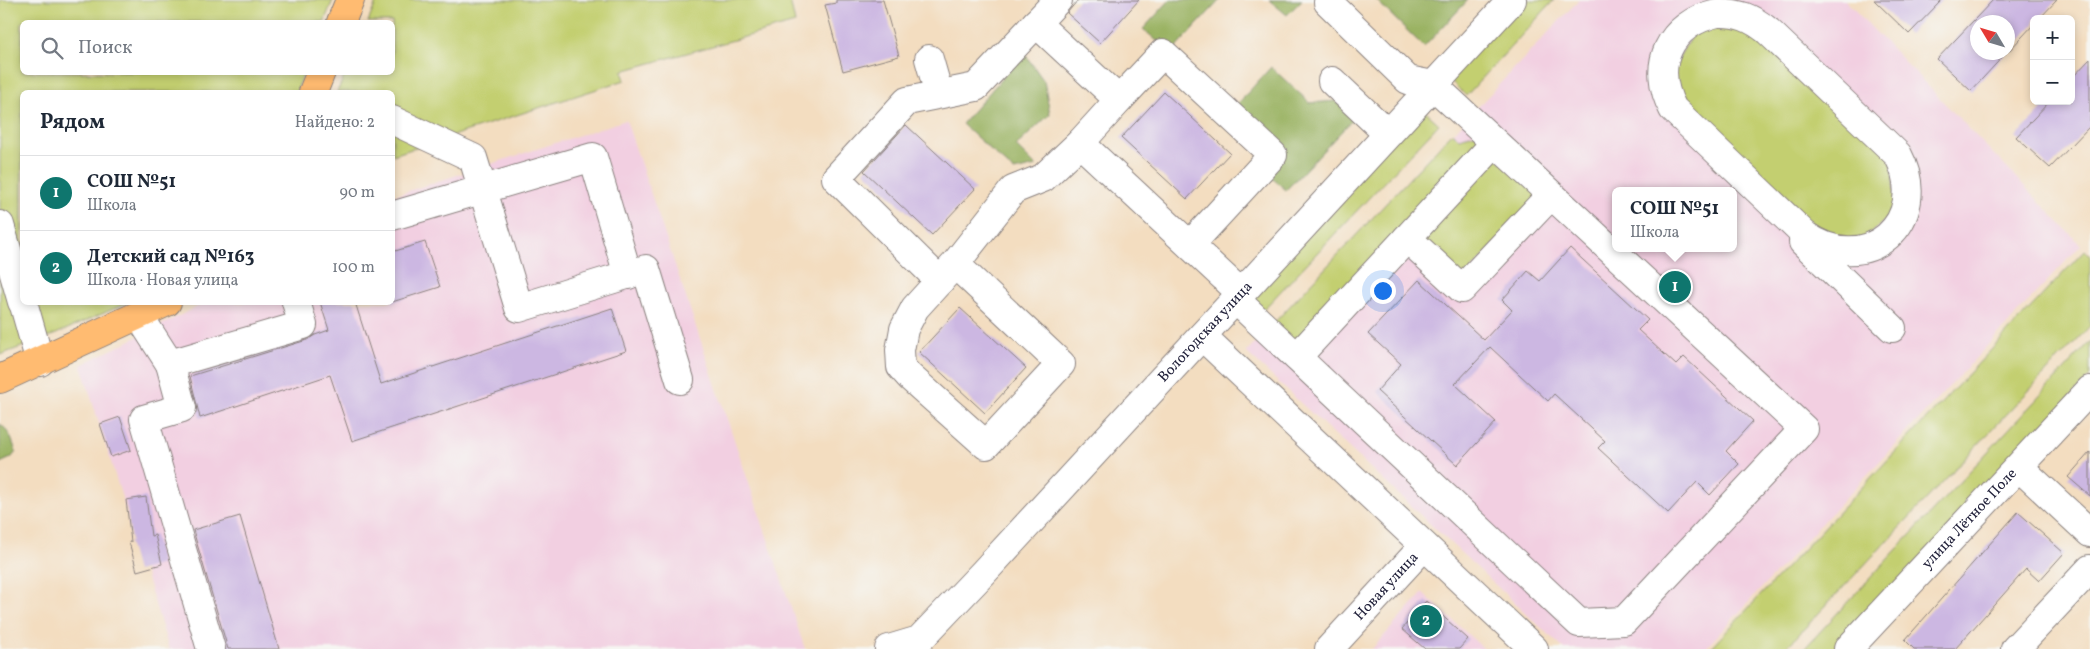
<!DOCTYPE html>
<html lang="ru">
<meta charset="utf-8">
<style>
:root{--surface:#fff;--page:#f6f6f7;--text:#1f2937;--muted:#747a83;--line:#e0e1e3;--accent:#0f766e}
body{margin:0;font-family:Vollkorn,serif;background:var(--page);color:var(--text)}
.controls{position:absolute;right:15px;top:15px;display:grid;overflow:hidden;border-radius:8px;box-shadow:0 2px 8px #0003}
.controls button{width:45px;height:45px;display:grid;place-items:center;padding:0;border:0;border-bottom:1px solid var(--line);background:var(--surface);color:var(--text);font:25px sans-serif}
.compass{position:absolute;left:1970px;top:15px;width:45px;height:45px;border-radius:50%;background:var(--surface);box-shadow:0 2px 8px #0003;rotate:308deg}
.you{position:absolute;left:1382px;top:290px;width:18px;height:18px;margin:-12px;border:4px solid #fff;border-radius:50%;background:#1a73e8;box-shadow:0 0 0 8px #1a73e833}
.badge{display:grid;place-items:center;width:32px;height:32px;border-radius:50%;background:var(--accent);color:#fff;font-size:16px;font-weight:700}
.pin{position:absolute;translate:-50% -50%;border:2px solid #fff;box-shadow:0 1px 5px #0006}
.popup{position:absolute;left:1612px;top:187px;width:125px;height:65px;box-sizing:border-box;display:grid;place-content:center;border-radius:8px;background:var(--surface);filter:drop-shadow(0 1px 4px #0005);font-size:16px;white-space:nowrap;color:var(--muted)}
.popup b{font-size:19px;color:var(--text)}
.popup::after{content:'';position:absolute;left:50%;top:100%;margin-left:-10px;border:10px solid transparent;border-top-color:var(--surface)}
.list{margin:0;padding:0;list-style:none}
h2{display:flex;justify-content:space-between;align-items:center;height:65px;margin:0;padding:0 20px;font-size:21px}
h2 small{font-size:16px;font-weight:400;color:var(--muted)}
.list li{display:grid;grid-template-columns:32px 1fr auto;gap:15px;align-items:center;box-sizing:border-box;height:75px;padding:0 20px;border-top:1px solid var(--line)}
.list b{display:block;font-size:19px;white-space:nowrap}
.list p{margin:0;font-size:16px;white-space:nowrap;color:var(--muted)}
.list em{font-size:16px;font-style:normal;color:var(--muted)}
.icon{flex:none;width:28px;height:28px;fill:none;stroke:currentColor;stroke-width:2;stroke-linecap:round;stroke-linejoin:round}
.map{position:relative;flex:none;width:2090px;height:649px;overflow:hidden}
.search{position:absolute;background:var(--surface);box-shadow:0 2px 8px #0003;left:20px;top:20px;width:375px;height:55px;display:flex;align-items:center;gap:12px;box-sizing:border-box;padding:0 18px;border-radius:8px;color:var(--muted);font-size:19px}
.panel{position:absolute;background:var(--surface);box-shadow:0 2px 8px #0003;left:20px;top:90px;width:375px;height:215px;border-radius:8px}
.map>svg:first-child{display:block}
.built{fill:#f2cfe1;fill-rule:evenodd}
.green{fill:#c3cf70;stroke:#727856}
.forest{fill:#9ab262;stroke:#5e6a4e}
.building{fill:#ccb7e2}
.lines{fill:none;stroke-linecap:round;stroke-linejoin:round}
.minor-casing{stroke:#8a807e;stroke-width:30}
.major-casing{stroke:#8a807e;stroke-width:30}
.minor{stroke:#fff;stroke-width:28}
.major{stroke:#ffbb71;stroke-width:28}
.labels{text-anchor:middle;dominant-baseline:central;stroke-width:5;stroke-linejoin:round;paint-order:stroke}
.street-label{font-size:15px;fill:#22223b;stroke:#f6f6f2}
</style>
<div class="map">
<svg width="2090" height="649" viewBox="0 0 2090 649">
<rect width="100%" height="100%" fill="#f6f6f2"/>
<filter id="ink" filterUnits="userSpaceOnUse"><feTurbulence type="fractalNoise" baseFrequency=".02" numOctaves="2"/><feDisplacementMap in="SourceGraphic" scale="10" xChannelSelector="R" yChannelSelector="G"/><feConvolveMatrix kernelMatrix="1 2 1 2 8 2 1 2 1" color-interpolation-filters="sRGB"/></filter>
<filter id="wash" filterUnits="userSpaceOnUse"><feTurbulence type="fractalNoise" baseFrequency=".0096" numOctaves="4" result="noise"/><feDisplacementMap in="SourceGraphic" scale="20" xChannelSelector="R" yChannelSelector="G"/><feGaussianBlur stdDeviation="1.12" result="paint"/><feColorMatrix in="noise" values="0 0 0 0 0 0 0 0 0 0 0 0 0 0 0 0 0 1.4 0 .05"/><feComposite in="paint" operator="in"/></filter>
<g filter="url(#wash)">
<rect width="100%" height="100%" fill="#f3ddc0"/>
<!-- built -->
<g class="built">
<path d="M 1579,0 L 1845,0 L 2081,245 L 1705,649 L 1564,649 L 1246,352 ZM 1616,191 L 1734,191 L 1734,248 L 1616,248 Z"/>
<path d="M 626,120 L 805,649 L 169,649 L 81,365 L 205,303 L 392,302 L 393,196 Z"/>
<path d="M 1423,593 L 1484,649 L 1372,649 Z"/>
</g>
<!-- green -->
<g class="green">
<path d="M 0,0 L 333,0 L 324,22 L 22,22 L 22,72 L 304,73 L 296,92 L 22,92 L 22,302 L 127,303 L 56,334 L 0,355 Z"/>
<path d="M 377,0 L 790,0 L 795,23 L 622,71 L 625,80 L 393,155 L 392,92 L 337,92 L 346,73 L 392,72 L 392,22 L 368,22 Z"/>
<path d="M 1518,0 L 1554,0 L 1466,96 L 1447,77 Z"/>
<path d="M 1729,23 L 1765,38 L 1892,158 L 1895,210 L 1867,238 L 1828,240 L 1688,118 L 1672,69 L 1692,35 Z"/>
<path d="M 1419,106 L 1439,124 L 1262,311 L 1244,293 Z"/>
<path d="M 1452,133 L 1459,138 L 1478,133 L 1476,156 L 1297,348 L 1272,325 Z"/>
<path d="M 1495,156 L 1539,196 L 1462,280 L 1418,240 Z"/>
<path d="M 2085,250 L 2090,255 L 2090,326 L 1785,649 L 1710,649 Z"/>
<path d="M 2090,342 L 2090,376 L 1836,649 L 1804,649 Z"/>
</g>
<!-- forest -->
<g class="forest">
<path d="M 1170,0 L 1220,0 L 1171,53 L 1143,29 Z"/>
<path d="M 1269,0 L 1302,0 L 1287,15 Z"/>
<path d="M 1376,0 L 1468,0 L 1424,47 Z"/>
<path d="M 1024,53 L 1044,81 L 1050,114 L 1016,146 L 1036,166 L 1014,171 L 962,124 Z"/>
<path d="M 1271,67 L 1310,103 L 1336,101 L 1353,119 L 1286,190 L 1272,178 L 1279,153 L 1234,108 Z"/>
<path d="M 0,424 C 9,430 13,442 16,452 L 11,458 L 0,463 Z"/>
</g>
<g id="blocks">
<!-- building -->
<g class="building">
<path d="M 836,0 L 883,0 L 899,56 L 843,71 L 825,5 L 836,3 Z"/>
<path d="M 1078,0 L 1139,0 L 1100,43 L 1067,13 Z"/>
<path d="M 1874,0 L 1942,0 L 1909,34 Z"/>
<path d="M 1993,0 L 2057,0 L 2039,19 L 2034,19 L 2034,24 L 2008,52 L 2008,22 L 1978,22 L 1978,52 L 2007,52 L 1971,91 L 1937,59 Z"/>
<path d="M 2090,59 L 2090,126 L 2050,168 L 2016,137 L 2050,101 L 2071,101 L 2071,79 Z"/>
<path d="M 1164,92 L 1230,153 L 1187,199 L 1121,138 Z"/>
<path d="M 906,125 L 975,189 L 932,235 L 864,171 Z"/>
<path d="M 425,242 L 440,287 L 392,302 L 392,252 Z"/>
<path d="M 1570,248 L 1648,320 L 1638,330 L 1676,365 L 1684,357 L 1753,421 L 1726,451 L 1739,464 L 1710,495 L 1697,482 L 1668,513 L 1598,448 L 1605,441 L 1554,394 L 1548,401 L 1490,347 L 1455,384 L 1496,422 L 1457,465 L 1377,391 L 1401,364 L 1368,334 L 1419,280 L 1484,340 L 1512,310 L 1502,300 L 1528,271 L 1540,281 Z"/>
<path d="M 320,302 L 355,302 L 381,384 L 612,308 L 626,351 L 352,441 L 330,375 L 200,418 L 190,376 L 307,340 L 315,335 L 329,330 Z"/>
<path d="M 960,308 L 1026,368 L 985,413 L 919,352 Z"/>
<path d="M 120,417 L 131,450 L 111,457 L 100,424 Z"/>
<path d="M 2090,452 L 2090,496 L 2068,477 Z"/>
<path d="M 146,497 L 151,536 L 155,535 L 162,564 L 137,571 L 129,542 L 131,542 L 126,500 Z"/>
<path d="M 2018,512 L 2064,553 L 2039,581 L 2026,569 L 1955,649 L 1914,649 L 1905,640 Z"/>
<path d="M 240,516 L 279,649 L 228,649 L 193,530 Z"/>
<path d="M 1426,601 L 1468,639 L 1459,649 L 1425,649 L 1402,629 Z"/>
</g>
</g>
</g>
<g filter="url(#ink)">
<use href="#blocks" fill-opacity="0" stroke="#8a807e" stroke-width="1"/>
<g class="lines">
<!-- minor casing -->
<g class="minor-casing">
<g id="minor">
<path d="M 1717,13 C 1738,12 1752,18 1768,31 L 1898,155 C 1933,221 1866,279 1805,235 L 1673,109 C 1650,65 1669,24 1717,13 Z"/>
<path d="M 929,59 L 939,94"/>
<path d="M 1332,81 L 1388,134"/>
<path d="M 1119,100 L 1163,53 L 1273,155 L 1190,245"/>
<path d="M 392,120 L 473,158 L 519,308 L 646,269 L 680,380"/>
<path d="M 1080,143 L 1241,293"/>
<path d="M 392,216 L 593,157 L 628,275"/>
<path d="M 0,225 L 22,302"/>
<path d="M 1407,238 L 1462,289 L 1551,195"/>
<path d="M 1803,242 L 1892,328"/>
<path d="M 955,264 L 1061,364 L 986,445 L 910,377 L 901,367 L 900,350 L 904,329 L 915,308 L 955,264 L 1013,190 L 1043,178 L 1080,143 L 1119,100 L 1036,23"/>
<path d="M 940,281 L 836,178 L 907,101 L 976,87 L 1058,0"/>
<path d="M 1235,299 L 1579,623 L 1624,621 L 1804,429 L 1433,85 L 1408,80 L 1328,2"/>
<path d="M 23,302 L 40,362"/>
<path d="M 141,315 L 145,325 L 170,364"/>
<path d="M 1202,336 L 1534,649"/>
<path d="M 1297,357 L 1495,143"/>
<path d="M 2019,467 L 2090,533"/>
<path d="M 211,649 L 144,419 L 182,408 L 170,364 L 303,325 L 296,302"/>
<path id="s1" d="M 889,649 L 919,640 L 983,573 L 1512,0"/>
<path id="s2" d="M 1329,649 L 1424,546"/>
<path id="s3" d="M 1848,649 L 2090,390"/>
<path d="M 2015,649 L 2090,569"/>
</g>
</g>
<!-- major casing -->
<g class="major-casing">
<g id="major">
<path d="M 341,22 L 350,0"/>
<path d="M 313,92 L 321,72"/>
<path d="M 0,379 L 167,302"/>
</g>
</g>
<!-- minor -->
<use href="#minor" class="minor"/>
<!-- major -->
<use href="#major" class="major"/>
</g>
</g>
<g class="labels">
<!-- street labels -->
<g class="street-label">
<text stroke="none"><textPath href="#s1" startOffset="452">Вологодская улица</textPath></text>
<text stroke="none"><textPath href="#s3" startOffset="178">улица Лётное Поле</textPath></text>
<text stroke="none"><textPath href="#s2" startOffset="85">Новая улица</textPath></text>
</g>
</g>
</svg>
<div class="controls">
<button>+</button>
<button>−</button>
</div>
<svg class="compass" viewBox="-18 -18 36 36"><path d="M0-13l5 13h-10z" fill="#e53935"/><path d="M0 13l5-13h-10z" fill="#747a83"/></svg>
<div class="you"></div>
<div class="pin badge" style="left:1675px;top:287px">1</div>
<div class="popup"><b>СОШ №51</b>Школа</div>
<div class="pin badge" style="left:1426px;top:621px">2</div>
<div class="search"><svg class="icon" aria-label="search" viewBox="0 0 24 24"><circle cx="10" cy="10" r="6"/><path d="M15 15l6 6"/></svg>Поиск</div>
<section class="panel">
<h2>Рядом<small>Найдено: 2</small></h2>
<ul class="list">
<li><span class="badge">1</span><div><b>СОШ №51</b><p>Школа</p></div><em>90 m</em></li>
<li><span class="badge">2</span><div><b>Детский сад №163</b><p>Школа · Новая улица</p></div><em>100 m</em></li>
</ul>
</section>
</div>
